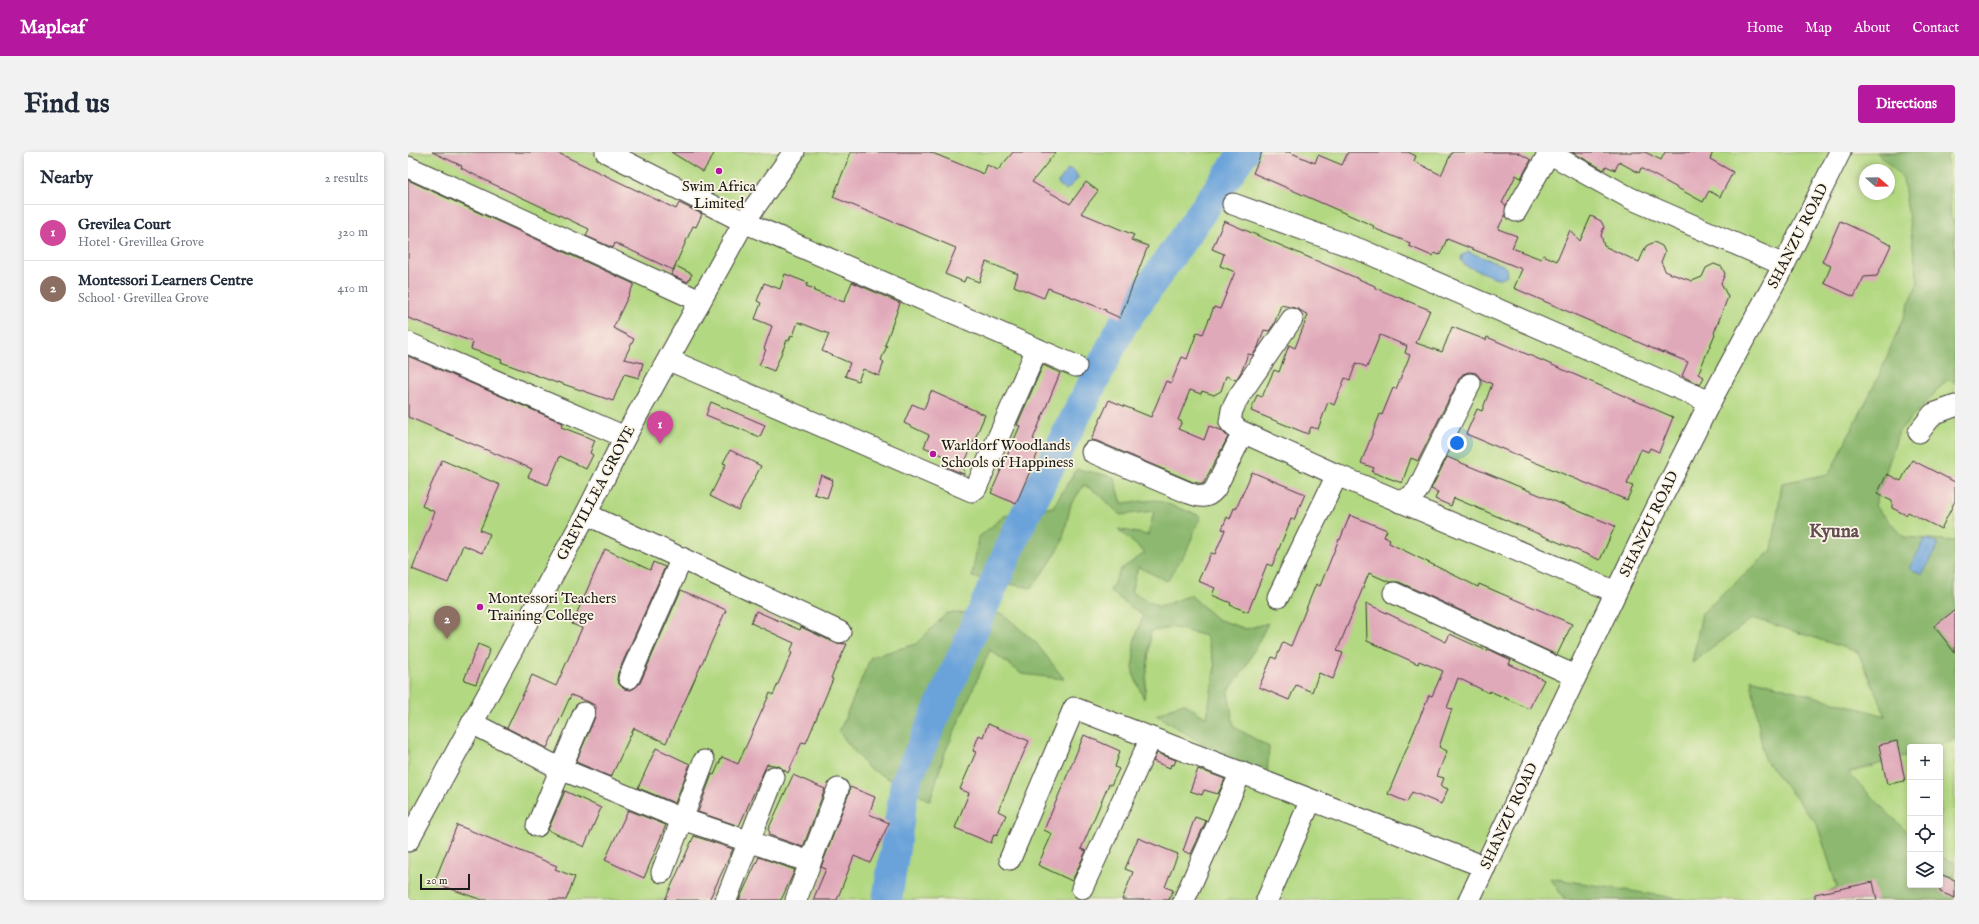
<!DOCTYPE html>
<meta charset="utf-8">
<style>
:root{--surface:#fff;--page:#f2f2f3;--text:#1f2937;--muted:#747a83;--line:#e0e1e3;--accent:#b5179e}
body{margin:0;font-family:"IM FELL English",serif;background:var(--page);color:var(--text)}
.controls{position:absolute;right:12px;bottom:12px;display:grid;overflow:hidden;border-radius:4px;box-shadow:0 2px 6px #0003}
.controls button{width:36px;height:36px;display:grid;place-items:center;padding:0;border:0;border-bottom:1px solid var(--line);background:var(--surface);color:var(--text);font:20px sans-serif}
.compass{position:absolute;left:1451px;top:12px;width:36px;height:36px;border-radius:50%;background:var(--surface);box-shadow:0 2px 6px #0003;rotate:110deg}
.scale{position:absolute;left:12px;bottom:10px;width:50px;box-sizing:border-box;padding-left:4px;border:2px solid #1c1c1c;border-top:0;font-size:11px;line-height:14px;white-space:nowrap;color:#1c1c1c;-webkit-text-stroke:3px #fcf5e5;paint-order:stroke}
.you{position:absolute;left:1049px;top:291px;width:14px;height:14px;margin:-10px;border:3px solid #fff;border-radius:50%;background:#1a73e8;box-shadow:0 0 0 6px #1a73e833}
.badge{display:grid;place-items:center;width:26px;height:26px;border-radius:50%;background:var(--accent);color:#fff;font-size:13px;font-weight:700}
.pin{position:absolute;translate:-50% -33px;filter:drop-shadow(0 1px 2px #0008)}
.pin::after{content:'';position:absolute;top:21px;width:14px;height:12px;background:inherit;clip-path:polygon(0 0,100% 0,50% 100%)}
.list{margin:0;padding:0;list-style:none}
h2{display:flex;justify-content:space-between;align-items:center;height:52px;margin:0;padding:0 16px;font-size:17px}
h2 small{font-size:13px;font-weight:400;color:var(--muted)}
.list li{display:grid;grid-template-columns:26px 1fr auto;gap:12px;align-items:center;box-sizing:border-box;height:56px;padding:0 16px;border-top:1px solid var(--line)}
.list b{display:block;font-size:15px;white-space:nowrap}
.list p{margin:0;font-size:13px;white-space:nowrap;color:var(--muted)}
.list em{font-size:13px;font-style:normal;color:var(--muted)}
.icon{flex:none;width:22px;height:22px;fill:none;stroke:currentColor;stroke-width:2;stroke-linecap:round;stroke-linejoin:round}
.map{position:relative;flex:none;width:1547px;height:748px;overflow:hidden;border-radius:4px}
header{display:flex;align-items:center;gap:24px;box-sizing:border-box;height:56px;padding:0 20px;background:var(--accent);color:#fff}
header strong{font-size:19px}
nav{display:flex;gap:22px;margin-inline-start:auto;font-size:14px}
.intro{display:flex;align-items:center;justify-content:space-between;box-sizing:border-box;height:96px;padding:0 24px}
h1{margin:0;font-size:28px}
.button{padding:10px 18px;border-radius:4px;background:var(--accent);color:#fff;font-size:14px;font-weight:700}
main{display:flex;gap:24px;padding:0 24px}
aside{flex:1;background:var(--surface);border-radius:4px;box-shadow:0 2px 6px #0003}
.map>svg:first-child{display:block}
.green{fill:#b2d881;stroke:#677a4e;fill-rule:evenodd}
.forest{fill:#8db86f;stroke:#546a46}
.water{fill:#6ba3da;stroke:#44607b}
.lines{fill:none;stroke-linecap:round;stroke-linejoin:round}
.river{stroke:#6ba3da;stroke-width:30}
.building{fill:#e0a9ba}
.minor-casing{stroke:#3c3a36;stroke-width:23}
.minor{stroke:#fff;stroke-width:21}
.poi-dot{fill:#b5179e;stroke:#fcf5e5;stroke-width:1.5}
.labels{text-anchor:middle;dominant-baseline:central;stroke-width:3.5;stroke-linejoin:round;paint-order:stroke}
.poi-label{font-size:15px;fill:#1c1c1c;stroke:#fcf5e5;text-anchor:start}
.street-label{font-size:15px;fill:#1c1c1c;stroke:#fcf5e5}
.district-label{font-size:19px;font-weight:bold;fill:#614d53;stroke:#fcf5e5}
</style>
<header>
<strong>Mapleaf</strong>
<nav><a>Home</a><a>Map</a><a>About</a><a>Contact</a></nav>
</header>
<div class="intro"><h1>Find us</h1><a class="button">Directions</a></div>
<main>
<aside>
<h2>Nearby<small>2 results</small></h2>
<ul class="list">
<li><span class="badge" style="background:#d1479c">1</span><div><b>Grevilea Court</b><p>Hotel · Grevillea Grove</p></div><em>320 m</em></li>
<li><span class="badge" style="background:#8d6e63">2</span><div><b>Montessori Learners Centre</b><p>School · Grevillea Grove</p></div><em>410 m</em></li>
</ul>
</aside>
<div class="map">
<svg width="1547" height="748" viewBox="0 0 1547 748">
<rect width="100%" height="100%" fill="#fcf5e5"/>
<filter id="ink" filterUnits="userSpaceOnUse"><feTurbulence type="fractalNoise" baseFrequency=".025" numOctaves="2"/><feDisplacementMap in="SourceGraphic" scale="8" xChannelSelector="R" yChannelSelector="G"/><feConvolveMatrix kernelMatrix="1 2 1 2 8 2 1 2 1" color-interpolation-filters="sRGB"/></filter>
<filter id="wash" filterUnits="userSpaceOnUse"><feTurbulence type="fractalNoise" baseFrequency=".012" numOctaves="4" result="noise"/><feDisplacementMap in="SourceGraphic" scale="16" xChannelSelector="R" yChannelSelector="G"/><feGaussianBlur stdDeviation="0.9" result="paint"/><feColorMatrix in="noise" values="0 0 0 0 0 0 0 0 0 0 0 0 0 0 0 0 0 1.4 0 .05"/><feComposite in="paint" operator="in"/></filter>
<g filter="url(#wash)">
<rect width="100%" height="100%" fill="#f4e4c8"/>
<!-- green -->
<path class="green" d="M 0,0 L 1547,0 L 1547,748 L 0,748 ZM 1457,18 L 1481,18 L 1481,42 L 1457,42 ZM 1502,595 L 1532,595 L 1532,733 L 1502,733 Z"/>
<!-- forest -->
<g class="forest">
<path d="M 1468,0 L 1547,0 L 1539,3 L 1543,65 L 1547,74 L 1547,230 L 1539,228 L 1491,279 L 1467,354 L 1496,385 L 1547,389 L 1547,587 L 1530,595 L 1502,595 L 1502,603 L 1440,621 L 1502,683 L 1502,733 L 1532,733 L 1532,704 L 1547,711 L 1547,748 L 1405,748 L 1429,735 L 1409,672 L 1356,607 L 1343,527 L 1478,564 L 1450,500 L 1345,466 L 1284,511 L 1294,461 L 1364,398 L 1374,331 L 1421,322 L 1470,226 L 1510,130 L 1495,26 Z"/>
<path d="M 669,317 L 706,325 L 714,351 L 748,348 L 793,364 L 778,400 L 759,429 L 730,415 L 723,440 L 751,455 L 782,443 L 809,467 L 838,477 L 860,471 L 837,516 L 820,540 L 826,575 L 861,595 L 859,625 L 823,609 L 748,563 L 775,551 L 799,566 L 807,514 L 798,484 L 767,476 L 743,479 L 736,547 L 725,521 L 726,490 L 735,464 L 702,439 L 713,417 L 737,401 L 710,377 L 740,383 L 746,359 L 712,363 L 691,342 L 676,333 L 663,352 L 654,390 L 644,408 L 623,436 L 564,425 L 570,386 L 596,364 L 645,355 Z"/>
<path d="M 539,461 L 595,462 L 628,491 L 656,527 L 614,522 L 582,498 L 536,603 L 522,649 L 459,615 L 431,580 L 463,505 L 508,492 Z"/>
<path d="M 1142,726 L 1279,748 L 1157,748 Z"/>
</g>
<!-- water -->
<g class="water">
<path d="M 660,17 L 666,18 L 670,25 L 670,27 L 658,38 L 652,35 L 650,30 Z"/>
<path d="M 1061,100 L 1095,113 L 1098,116 L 1099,123 L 1093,127 L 1090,127 L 1056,113 L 1053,107 L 1054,103 Z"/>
<path d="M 1518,386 L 1531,393 L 1514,423 L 1501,416 Z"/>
</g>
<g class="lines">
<!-- river -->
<path class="river" d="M 479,748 L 497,632 L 613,371 L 715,172 L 836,0"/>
</g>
<g id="blocks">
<!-- building -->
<g class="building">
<path d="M 24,0 L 148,0 L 268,57 L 271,51 L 294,62 L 288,75 L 285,74 L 265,118 L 207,91 L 205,96 L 178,84 L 181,77 L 85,32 L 53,16 L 54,14 Z"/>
<path d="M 263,0 L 307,0 L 295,20 Z"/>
<path d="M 443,0 L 522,0 L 576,22 L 579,13 L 590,18 L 605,0 L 648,0 L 624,30 L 662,52 L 678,30 L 690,39 L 673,61 L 726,83 L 723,88 L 740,94 L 712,166 L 697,159 L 698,158 L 640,136 L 636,146 L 606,134 L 610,122 L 578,110 L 571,130 L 558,125 L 556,130 L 537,122 L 548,96 L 425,45 Z"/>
<path d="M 854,0 L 881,0 L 907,11 L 910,3 L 934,13 L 940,0 L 1000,0 L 1008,4 L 1006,9 L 1033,23 L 1044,0 L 1109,0 L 1123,8 L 1113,26 L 1108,23 L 1094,51 L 1098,53 L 1097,63 L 1090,77 L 1109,84 L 1104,96 L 1133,107 L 1135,103 L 1149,109 L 1162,78 L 1172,89 L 1183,64 L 1193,69 L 1196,75 L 1193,83 L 1196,94 L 1231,110 L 1238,94 L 1246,90 L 1254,94 L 1257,100 L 1253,110 L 1258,120 L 1284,129 L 1294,125 L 1298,116 L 1306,112 L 1314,115 L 1317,122 L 1313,131 L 1320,145 L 1306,181 L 1307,182 L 1290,222 L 1296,225 L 1292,233 L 1274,224 L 1280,210 L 1255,200 L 1255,201 L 1106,136 L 1114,117 L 1039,87 L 1032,103 L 1026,101 L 1024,104 L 1001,94 L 1002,91 L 965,76 L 966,74 L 845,21 Z"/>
<path d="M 1164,0 L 1237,0 L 1253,8 L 1257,0 L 1305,0 L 1302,7 L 1325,20 L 1312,45 L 1301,39 L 1295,50 L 1233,16 L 1231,21 L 1211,10 L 1207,18 L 1198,14 L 1196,18 Z"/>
<path d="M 0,28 L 226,132 L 205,176 L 226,187 L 216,207 L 235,211 L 231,226 L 216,222 L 205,249 L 149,230 L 149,231 L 93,210 L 94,208 L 63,197 L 65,190 L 0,166 Z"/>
<path d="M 816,69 L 967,134 L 967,136 L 1022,158 L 1008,191 L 1034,200 L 1044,175 L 1078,188 L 1079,185 L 1265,265 L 1251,300 L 1242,296 L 1240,300 L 1233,297 L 1219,332 L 1225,334 L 1219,348 L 1058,282 L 1069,257 L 1074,259 L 1084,232 L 1073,227 L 1068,221 L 1061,220 L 1055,222 L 1051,227 L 1010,309 L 1003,306 L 994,331 L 964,320 L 966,316 L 953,311 L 972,262 L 974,263 L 985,236 L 988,237 L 1002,203 L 997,201 L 999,194 L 972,183 L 959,215 L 948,211 L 942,228 L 937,226 L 926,253 L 920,250 L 910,277 L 903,275 L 900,282 L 843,259 L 849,243 L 854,245 L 866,218 L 871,220 L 881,193 L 887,196 L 900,163 L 890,157 L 873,153 L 866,172 L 861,179 L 856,178 L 850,195 L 845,203 L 840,202 L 834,218 L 828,228 L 818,224 L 813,239 L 806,243 L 794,239 L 793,242 L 782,238 L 770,268 L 774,270 L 770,277 L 796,288 L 801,274 L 813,278 L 820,285 L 795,332 L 785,330 L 689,289 L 683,288 L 701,248 L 743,265 L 758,229 L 763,231 L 774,205 L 779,207 L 789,180 L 795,182 L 806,155 L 812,157 L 827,120 L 812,114 L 816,102 L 804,97 Z"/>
<path d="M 1432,69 L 1483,93 L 1469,124 L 1456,125 L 1446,145 L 1416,131 L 1423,114 L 1414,110 Z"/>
<path d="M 268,114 L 284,122 L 280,130 L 263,123 Z"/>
<path d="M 377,122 L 400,131 L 398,134 L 407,137 L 406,139 L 436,150 L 444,130 L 492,151 L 477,193 L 479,194 L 473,208 L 476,210 L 471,224 L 455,217 L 450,229 L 437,224 L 442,211 L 414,199 L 421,182 L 390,170 L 385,184 L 383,183 L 381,189 L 379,188 L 366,219 L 351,213 L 358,198 L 356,197 L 364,174 L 347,167 L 353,151 L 349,149 L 356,131 L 372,137 Z"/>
<path d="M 0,204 L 155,271 L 153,275 L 187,288 L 182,301 L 185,303 L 178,317 L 152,304 L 140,333 L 120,325 L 124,317 L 0,265 Z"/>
<path d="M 635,213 L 652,221 L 625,287 L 634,291 L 608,352 L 583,341 L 612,274 L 609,273 Z"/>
<path d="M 523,239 L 577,263 L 554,317 L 557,319 L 556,322 L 538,315 L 541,306 L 516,295 L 521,283 L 496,271 L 504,252 L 516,257 Z"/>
<path d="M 303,250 L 357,273 L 352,285 L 298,263 Z"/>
<path d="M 322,298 L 353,314 L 330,358 L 302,344 L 318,312 L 315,311 Z"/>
<path d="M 1039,305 L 1207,374 L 1192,408 L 1046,346 L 1043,354 L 1027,347 L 1030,340 L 1023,337 Z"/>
<path d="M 34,308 L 92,333 L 72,378 L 82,382 L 74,401 L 55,393 L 40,431 L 4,417 L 27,360 L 14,354 Z"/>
<path d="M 1504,308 L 1547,330 L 1547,349 L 1533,377 L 1500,360 L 1498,363 L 1484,356 L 1484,349 L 1469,342 L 1479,322 L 1493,329 Z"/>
<path d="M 844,320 L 897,342 L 886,368 L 883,367 L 864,414 L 859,412 L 840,460 L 822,453 L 823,451 L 804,443 L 807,436 L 790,429 L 803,401 L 807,402 L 817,378 L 814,377 L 819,365 L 822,367 L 826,356 L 828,357 Z"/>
<path d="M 413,323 L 425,328 L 419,346 L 406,342 Z"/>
<path d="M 942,363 L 979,378 L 976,385 L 982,387 L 981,391 L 1070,435 L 1071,432 L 1164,472 L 1149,503 L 991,430 L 981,430 L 961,421 L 929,499 L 935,501 L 925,527 L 911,521 L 904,540 L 888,533 L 881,548 L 851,535 L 864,505 L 868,507 L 875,490 L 883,494 L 908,432 L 912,434 L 931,387 L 932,388 Z"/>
<path d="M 197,397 L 242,418 L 245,410 L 257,415 L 210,521 L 209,528 L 212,533 L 216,537 L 223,538 L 228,535 L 232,531 L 273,438 L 318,458 L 258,591 L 226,576 L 203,625 L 168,610 L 187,565 L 188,554 L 181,550 L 163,543 L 139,596 L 99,576 L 124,523 L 148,534 L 174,476 L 164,472 Z"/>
<path d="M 958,451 L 1038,490 L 1042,482 L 1079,499 L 1080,497 L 1103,508 L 1101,512 L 1136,528 L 1121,557 L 1082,539 L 1081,541 L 1050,526 L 1039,556 L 1044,557 L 1031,595 L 1039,599 L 1029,624 L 1036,626 L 1033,634 L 1040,637 L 1033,652 L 1004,640 L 999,650 L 980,642 L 1021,543 L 1024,544 L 1035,519 L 1011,509 L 1010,512 L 959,489 Z"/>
<path d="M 1547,458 L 1547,501 L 1526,474 Z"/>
<path d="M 348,459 L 392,478 L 393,475 L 427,491 L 439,492 L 423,526 L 425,527 L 398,591 L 394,590 L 380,621 L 371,614 L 359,612 L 331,674 L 290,660 L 304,622 L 306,623 L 314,605 L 330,612 L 362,541 L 365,543 L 384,501 L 382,500 L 386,491 L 343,471 Z"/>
<path d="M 70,492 L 82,497 L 68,532 L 56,528 Z"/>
<path d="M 580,572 L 621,589 L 590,659 L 598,663 L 589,683 L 586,682 L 583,691 L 547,676 L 561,641 L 552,637 L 568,600 L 565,599 L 571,583 L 575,585 Z"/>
<path d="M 676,583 L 712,599 L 707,615 L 711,617 L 703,633 L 701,632 L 673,697 L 678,699 L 664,729 L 630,713 L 644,682 L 636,678 Z"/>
<path d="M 1489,589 L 1497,629 L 1479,632 L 1471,593 Z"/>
<path d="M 248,596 L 282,612 L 267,651 L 230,636 Z"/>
<path d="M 749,601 L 768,608 L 766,613 L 763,612 L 762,616 L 745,609 Z"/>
<path d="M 790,617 L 817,627 L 810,642 L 796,638 L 794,643 L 782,639 Z"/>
<path d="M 385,623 L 417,637 L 395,695 L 361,683 L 362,680 L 360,678 Z"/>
<path d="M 442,635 L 467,645 L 461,662 L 481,671 L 462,711 L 446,704 L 429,748 L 405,748 L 418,717 L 413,715 L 441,641 Z"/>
<path d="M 157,639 L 193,656 L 176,695 L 140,678 Z"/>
<path d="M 220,658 L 258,673 L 236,726 L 197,708 Z"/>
<path d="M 787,665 L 798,669 L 783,702 L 775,699 Z"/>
<path d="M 49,673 L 149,714 L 147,717 L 167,725 L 158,748 L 74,748 L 26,731 Z"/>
<path d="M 286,684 L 325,697 L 301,748 L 257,748 Z"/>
<path d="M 730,686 L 770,702 L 757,735 L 765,738 L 761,748 L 714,748 L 725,720 L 717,717 Z"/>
<path d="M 351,705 L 387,718 L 373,748 L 331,748 Z"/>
<path d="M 1532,722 L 1547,728 L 1547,746 L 1532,740 Z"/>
<path d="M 1465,730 L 1469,748 L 1407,748 L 1407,742 Z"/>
</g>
</g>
</g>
<g filter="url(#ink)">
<use href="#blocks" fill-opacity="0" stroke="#3c3a36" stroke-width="1"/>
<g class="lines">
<!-- minor casing -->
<g class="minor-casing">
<g id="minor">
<path d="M 198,0 L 336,70 L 668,214"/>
<path d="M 1139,0 L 1222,46 L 1376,113"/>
<path d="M 0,15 L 292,149"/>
<path d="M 825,52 L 953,98 L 1302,250"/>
<path d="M 1108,59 L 1141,1"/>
<path d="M 884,167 L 831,244 L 824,258 L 822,270 L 830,278 L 929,323 L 1208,440"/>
<path d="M 0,191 L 217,285"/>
<path d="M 261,208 L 564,339 L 568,336 L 629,197"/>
<path d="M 1511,280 L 1525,262 L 1547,254"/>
<path d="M 684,300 L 781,341 C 792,345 799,347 807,337 L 835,281"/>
<path d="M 992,350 L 1002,345 L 1009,339 L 1062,232"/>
<path d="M 178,362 L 432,480"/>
<path d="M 986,441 L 1167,524"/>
<path d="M 870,445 L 929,323"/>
<path d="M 221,526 L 274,406"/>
<path d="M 64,571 L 153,617 L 274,667 L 402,710"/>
<path d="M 129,674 L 176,561"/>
<path d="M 0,689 L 178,362 L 217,285 L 336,70 L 386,0"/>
<path d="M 602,707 L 666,556 L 1077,715"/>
<path d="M 254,720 L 296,609"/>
<path d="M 674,736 L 743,586"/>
<path d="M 318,748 L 366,625"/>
<path d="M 388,748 L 430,637"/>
<path d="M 776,748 L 833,620"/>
<path d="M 859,748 L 903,648"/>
<path d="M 1061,748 L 1239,375 L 1302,250 L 1376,113 L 1432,0"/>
</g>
</g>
<!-- minor -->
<use href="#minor" class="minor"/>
</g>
</g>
<!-- markers -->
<g class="poi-dot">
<circle cx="311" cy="19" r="4"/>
<circle cx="525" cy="302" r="4"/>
<circle cx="72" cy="455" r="4"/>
</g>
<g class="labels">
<!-- poi labels -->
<g class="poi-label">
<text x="311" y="34" text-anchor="middle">Swim Africa<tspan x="311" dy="17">Limited</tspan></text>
<text x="533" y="293">Warldorf Woodlands<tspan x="533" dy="17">Schools of Happiness</tspan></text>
<text x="80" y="446">Montessori Teachers<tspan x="80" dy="17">Training College</tspan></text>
</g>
<!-- street labels -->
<g class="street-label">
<text transform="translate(1390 84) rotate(-63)">SHANZU ROAD</text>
<text transform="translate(188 341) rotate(-62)">GREVILLEA GROVE</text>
<text transform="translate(1241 372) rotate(-64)">SHANZU ROAD</text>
<text transform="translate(1101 664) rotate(-65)">SHANZU ROAD</text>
</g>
<!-- district labels -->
<g class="district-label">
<text x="1426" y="380">Kyuna</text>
</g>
</g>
</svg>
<div class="controls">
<button>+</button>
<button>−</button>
<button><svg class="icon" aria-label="locate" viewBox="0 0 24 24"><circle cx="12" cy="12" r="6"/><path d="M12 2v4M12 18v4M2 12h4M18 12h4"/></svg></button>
<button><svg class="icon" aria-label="layers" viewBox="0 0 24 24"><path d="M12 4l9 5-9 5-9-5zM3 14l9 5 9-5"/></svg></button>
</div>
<svg class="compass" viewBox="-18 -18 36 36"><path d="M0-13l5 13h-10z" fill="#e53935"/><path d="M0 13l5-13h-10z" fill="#747a83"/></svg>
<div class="scale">20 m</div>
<div class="you"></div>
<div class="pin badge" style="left:252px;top:292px;background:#d1479c">1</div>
<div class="pin badge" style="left:39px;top:487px;background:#8d6e63">2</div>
</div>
</main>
